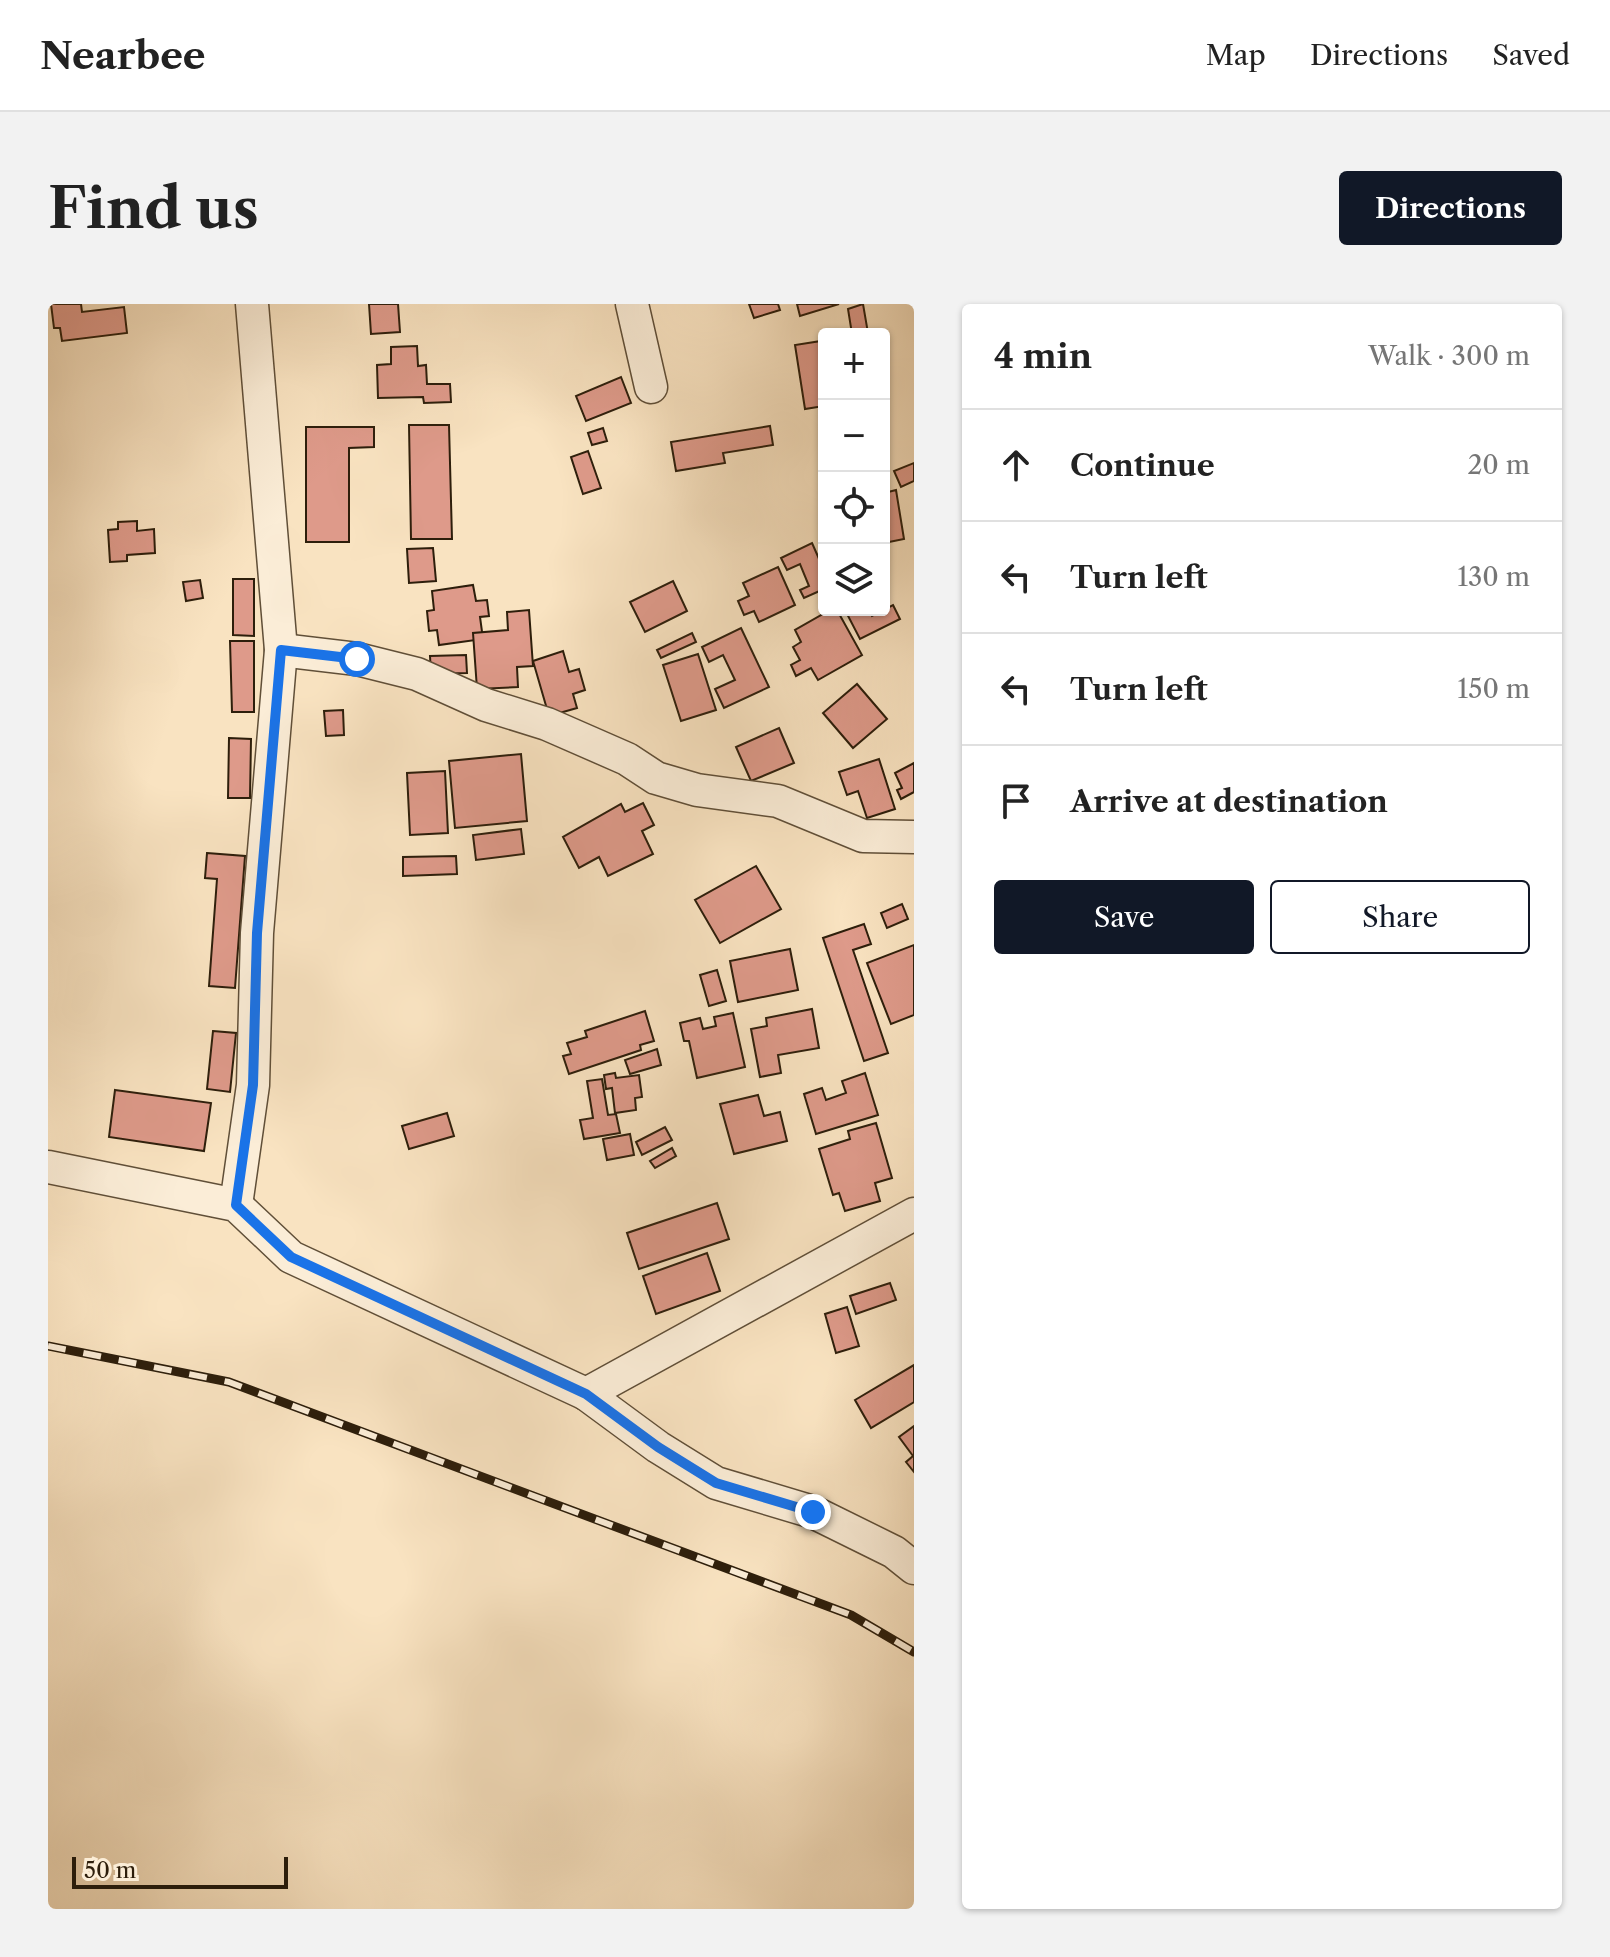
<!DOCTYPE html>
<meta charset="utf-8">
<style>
:root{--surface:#fff;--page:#f2f2f2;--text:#222;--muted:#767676;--line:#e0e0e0;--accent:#111827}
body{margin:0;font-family:"Libre Caslon Text",serif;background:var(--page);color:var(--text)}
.controls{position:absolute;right:24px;top:24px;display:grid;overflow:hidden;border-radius:8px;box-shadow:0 2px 6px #0004}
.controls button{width:72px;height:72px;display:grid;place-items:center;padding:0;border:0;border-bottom:2px solid var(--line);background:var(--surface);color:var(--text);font:40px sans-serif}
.scale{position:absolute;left:24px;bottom:20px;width:216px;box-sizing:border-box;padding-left:8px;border:4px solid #2d1e0b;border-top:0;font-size:22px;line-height:28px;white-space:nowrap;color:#2d1e0b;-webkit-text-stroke:6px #fbedd7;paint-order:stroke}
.stop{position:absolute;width:24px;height:24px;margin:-18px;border:6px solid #1a73e8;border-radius:50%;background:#fff}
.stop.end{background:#1a73e8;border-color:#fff;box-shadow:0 2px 8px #0008}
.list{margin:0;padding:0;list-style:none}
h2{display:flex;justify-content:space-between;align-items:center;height:104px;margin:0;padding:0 32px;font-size:34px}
h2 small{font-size:26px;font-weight:400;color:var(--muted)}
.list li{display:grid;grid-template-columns:52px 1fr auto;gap:24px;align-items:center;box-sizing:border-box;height:112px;padding:0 32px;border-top:2px solid var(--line)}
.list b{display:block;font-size:30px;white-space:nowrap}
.list em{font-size:26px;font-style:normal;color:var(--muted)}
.actions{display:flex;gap:16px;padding:24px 32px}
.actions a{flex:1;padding:18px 0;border:2px solid var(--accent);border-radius:8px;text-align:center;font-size:28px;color:var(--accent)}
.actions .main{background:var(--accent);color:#fff}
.icon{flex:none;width:44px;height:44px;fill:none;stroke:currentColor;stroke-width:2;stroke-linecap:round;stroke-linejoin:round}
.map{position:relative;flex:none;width:866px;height:1605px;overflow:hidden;border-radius:8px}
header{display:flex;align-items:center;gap:48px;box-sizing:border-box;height:112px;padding:0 40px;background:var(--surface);border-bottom:2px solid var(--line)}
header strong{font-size:38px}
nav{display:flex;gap:44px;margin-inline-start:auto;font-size:28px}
.intro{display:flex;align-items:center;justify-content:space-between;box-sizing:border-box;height:192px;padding:0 48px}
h1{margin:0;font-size:56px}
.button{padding:20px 36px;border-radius:8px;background:var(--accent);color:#fff;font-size:28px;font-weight:700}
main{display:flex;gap:48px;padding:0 48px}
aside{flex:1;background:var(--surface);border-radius:8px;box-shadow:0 2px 6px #0004}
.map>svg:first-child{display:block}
.building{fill:#de9a8a;stroke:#2d1e0b;stroke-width:2}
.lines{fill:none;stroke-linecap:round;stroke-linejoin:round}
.minor-casing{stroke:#604f38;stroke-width:35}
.minor{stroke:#fbedd7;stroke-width:32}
.rail-casing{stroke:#2d1e0b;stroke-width:9}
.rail{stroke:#fbedd7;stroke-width:6;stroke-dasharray:18;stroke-linecap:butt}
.route{stroke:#1a73e8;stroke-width:10}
</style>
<header>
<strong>Nearbee</strong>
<nav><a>Map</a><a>Directions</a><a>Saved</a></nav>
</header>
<div class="intro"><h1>Find us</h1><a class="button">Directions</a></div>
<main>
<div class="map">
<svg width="866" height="1605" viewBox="0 0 866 1605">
<rect width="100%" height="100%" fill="#f9e3c1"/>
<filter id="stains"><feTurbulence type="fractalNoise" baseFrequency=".0025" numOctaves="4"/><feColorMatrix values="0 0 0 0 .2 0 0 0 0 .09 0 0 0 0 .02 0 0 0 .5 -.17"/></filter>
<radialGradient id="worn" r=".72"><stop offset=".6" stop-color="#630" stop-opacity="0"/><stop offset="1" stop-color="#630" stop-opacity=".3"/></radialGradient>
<!-- building -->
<g class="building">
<path d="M 3,0 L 33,0 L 34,8 L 76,3 L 79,29 L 14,37 L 12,24 L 6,24 Z"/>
<path d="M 321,0 L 350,0 L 352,28 L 323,30 Z"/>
<path d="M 701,0 L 730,0 L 732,6 L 706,14 Z"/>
<path d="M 749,0 L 791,0 L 752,12 Z"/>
<path d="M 815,0 L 820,29 L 804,30 L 800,5 Z"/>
<path d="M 773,37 L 776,102 L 757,105 L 747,41 Z"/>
<path d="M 369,42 L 370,62 L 378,61 L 379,80 L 402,80 L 403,98 L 376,99 L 375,93 L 330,94 L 329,61 L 343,60 L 343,43 Z"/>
<path d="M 573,73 L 583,99 L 538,117 L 528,92 Z"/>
<path d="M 361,121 L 401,121 L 404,235 L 363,235 Z"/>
<path d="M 722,122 L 725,141 L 675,149 L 677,159 L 628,167 L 623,138 Z"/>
<path d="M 258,123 L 326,123 L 326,143 L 301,144 L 301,238 L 258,238 Z"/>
<path d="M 555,124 L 559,137 L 544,141 L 540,129 Z"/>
<path d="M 540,147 L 553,184 L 535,190 L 523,153 Z"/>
<path d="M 866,159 L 866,177 L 853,183 L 846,167 Z"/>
<path d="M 848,186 L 856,235 L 836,239 L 836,189 Z"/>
<path d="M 89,217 L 89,227 L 106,225 L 107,249 L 79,251 L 79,257 L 62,258 L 60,226 L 70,225 L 70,218 Z"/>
<path d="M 764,239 L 776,266 L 776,285 L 756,294 L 752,286 L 761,282 L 752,260 L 739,266 L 733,254 Z"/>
<path d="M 385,244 L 388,277 L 361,279 L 359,245 Z"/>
<path d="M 730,263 L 747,301 L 711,318 L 706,307 L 696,311 L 690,297 L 701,292 L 695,279 Z"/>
<path d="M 185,275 L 206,275 L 206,332 L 185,331 Z"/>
<path d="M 152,276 L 155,294 L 138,297 L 135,278 Z"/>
<path d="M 625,277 L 639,307 L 597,328 L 582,298 Z"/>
<path d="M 425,281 L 428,297 L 439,296 L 441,312 L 432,313 L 435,335 L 391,341 L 389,326 L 381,327 L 379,307 L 386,306 L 384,287 Z"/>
<path d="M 845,301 L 852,315 L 812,335 L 797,306 L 821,306 L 824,312 Z"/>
<path d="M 481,306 L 485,362 L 469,363 L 470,383 L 429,385 L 425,329 L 460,326 L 459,308 Z"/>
<path d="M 782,306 L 789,306 L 814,351 L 770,376 L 763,364 L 748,372 L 743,361 L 752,356 L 745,343 L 753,338 L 747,326 Z"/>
<path d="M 693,324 L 721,383 L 676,404 L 667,385 L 687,376 L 675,351 L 661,358 L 654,343 Z"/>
<path d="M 644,329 L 648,338 L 613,354 L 609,346 Z"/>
<path d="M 182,337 L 206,337 L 206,408 L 184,408 Z"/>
<path d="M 515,347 L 521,368 L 531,365 L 537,386 L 525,390 L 529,404 L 501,412 L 485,357 Z"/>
<path d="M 650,350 L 668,406 L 633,417 L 615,361 Z"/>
<path d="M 418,351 L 419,369 L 383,370 L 382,352 Z"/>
<path d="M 809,380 L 839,415 L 805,444 L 775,409 Z"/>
<path d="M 295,406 L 296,431 L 278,432 L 276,407 Z"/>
<path d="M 731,424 L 746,459 L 703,477 L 688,443 Z"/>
<path d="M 181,434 L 203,435 L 202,494 L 180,494 Z"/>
<path d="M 473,450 L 479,517 L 407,524 L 401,457 Z"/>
<path d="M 831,455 L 847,505 L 819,514 L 810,487 L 799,491 L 791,468 Z"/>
<path d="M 866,459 L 866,488 L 853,495 L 849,486 L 854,484 L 847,469 Z"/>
<path d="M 397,467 L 400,529 L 362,531 L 359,469 Z"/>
<path d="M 595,499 L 606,521 L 594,527 L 605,550 L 560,572 L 551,553 L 531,564 L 515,533 L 573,500 L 577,508 Z"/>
<path d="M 473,525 L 476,550 L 428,556 L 425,531 Z"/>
<path d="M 159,549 L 197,552 L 187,684 L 161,682 L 169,575 L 157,574 Z"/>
<path d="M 408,552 L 409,570 L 355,572 L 355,553 Z"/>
<path d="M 708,562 L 733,605 L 672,639 L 647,596 Z"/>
<path d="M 854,600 L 860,615 L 839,624 L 833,609 Z"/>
<path d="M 816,620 L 823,640 L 805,646 L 840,749 L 816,757 L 775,634 Z"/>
<path d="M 866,641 L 866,711 L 843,720 L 819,659 Z"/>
<path d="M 742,645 L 750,686 L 690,698 L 682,657 Z"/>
<path d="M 669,666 L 678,697 L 661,702 L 652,671 Z"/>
<path d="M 764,705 L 771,744 L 730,751 L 733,769 L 712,773 L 703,725 L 719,722 L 718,714 Z"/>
<path d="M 597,707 L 606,737 L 592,741 L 593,746 L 521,770 L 515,752 L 523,750 L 519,739 L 539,733 L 537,727 Z"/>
<path d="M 685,709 L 697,763 L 649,774 L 641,737 L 636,737 L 632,719 L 652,714 L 655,725 L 668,722 L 666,713 Z"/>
<path d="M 165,727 L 188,729 L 182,788 L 159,785 Z"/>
<path d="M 609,745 L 613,761 L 582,770 L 577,756 Z"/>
<path d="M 567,769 L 568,774 L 591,771 L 594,793 L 587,794 L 588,806 L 567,809 L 564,784 L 558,785 L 556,771 Z"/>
<path d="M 817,769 L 830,811 L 768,830 L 756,790 L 774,784 L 778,796 L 798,789 L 794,777 Z"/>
<path d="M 554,775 L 560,811 L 568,810 L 572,829 L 536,835 L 532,816 L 545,814 L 539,777 Z"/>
<path d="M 67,786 L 163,799 L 156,847 L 61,833 Z"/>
<path d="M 710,791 L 716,812 L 732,808 L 739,837 L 686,850 L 672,800 Z"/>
<path d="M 399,809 L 406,832 L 361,845 L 354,822 Z"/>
<path d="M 828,819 L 844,874 L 827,879 L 832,897 L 797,907 L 791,889 L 785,891 L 771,845 L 802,835 L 800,827 Z"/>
<path d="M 617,823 L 624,836 L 594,851 L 588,838 Z"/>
<path d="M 582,830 L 586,851 L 559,856 L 555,835 Z"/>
<path d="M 624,844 L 628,852 L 607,864 L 602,857 Z"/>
<path d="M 669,899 L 681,935 L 591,965 L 579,929 Z"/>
<path d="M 659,949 L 672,987 L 608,1010 L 595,972 Z"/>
<path d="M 842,979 L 848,996 L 808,1010 L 802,992 Z"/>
<path d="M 799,1003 L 811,1042 L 788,1049 L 777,1010 Z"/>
<path d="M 866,1061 L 866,1098 L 823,1124 L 807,1096 Z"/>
<path d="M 866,1122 L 866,1168 L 858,1158 L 865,1152 L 851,1133 Z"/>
</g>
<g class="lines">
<!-- minor casing -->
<g class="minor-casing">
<g id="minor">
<path d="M 584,0 L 603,83"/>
<path d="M 233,346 L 309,355 L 369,370 L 438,401 L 499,420 L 579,455 L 608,474 L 649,486 L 730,497 L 815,532 L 866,533"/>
<path d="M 0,863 L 188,901 L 243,953 L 538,1090 L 610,1143 L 668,1179 L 765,1208 L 846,1248 L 866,1264"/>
<path d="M 188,901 L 205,781 L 209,629 L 233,346 L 204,0"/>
<path d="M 538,1090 L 866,910"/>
</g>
</g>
<!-- minor -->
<use href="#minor" class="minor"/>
<!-- rail casing -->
<g class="rail-casing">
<path id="rail" d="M 0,1042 L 181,1078 L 803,1311 L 866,1348"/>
</g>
<!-- rail -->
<use href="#rail" class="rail"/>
</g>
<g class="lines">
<!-- route -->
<path class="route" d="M 309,355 L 233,346 L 209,629 L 205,781 L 188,901 L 243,953 L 538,1090 L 610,1143 L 668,1179 L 765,1208"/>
</g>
<rect width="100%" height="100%" filter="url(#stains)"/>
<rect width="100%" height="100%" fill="url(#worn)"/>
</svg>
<div class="controls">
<button>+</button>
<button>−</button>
<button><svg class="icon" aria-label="locate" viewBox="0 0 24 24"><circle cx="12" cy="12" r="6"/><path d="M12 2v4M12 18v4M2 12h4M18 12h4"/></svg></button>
<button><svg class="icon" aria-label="layers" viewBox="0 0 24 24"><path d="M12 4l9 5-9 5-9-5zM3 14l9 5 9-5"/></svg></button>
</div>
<div class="scale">50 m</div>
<div class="stop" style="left:309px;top:355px"></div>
<div class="stop end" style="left:765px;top:1208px"></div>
</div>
<aside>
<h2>4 min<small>Walk · 300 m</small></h2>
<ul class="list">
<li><svg class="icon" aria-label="ahead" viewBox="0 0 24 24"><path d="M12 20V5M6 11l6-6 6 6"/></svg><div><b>Continue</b></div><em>20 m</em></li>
<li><svg class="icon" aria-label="left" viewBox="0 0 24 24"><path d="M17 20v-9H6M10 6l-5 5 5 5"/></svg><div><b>Turn left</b></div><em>130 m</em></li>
<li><svg class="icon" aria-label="left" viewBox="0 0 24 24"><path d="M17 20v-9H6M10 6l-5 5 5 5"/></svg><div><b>Turn left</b></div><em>150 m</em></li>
<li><svg class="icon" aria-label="arrive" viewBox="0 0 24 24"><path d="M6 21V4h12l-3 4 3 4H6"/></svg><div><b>Arrive at destination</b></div></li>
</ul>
<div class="actions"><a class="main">Save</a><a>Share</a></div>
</aside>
</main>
